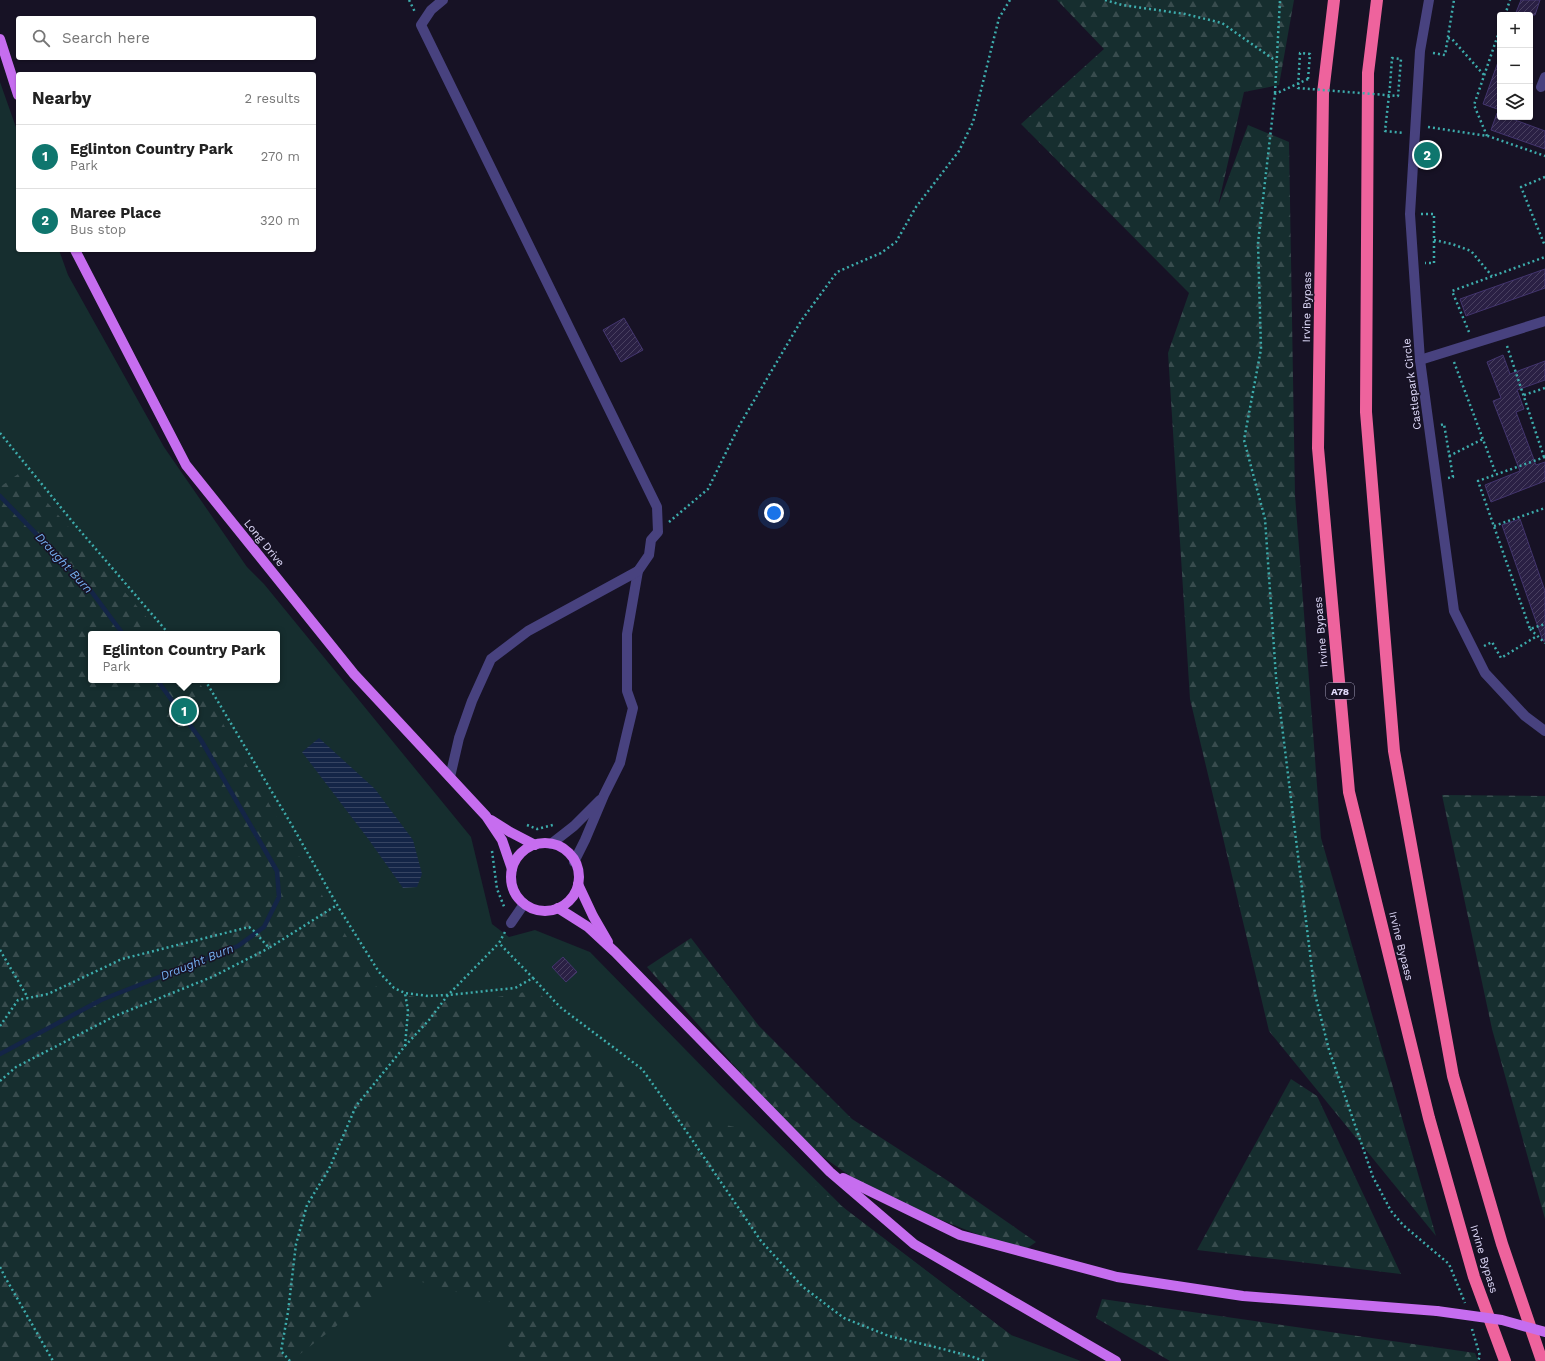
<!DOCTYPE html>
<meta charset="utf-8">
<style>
:root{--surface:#fff;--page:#f6f6f6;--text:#222;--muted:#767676;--line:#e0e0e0;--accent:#0f766e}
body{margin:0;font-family:"Work Sans",sans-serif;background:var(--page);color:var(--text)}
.controls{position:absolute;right:12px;top:12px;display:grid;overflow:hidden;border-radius:4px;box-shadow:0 1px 3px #0004}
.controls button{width:36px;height:36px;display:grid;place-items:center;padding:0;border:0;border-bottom:1px solid var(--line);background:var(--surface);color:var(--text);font:20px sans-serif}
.you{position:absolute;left:774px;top:513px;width:14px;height:14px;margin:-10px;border:3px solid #fff;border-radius:50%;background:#1a73e8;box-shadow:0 0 0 6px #1a73e833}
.badge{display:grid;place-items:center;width:26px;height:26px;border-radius:50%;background:var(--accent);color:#fff;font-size:13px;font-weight:700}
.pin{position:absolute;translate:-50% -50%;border:2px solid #fff;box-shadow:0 1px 4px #0006}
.popup{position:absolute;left:88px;top:631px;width:192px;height:52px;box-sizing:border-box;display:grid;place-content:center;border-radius:4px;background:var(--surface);filter:drop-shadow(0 1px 3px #0005);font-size:13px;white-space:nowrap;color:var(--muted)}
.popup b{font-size:15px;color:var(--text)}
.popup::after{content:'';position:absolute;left:50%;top:100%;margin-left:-8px;border:8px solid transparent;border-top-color:var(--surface)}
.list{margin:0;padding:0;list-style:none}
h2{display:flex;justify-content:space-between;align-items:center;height:52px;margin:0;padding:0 16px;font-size:17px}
h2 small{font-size:13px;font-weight:400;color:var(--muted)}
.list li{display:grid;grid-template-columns:26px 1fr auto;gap:12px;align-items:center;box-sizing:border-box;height:64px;padding:0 16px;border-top:1px solid var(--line)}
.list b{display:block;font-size:15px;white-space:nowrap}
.list p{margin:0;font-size:13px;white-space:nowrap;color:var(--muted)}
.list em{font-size:13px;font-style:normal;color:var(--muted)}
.icon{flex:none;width:22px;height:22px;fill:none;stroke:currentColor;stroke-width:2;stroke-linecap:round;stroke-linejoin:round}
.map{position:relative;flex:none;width:1545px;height:1361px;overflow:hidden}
.search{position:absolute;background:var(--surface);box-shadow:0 1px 3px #0004;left:16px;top:16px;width:300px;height:44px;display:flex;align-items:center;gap:10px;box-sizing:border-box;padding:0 14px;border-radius:4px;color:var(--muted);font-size:15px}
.panel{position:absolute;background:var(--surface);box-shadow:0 1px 3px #0004;left:16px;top:72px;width:300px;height:180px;border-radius:4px}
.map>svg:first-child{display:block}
.green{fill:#162e2f;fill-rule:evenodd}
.forest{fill:url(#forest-firs)}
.water{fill:url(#water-rules)}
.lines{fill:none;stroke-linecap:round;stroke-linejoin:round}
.stream{stroke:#142547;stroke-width:4.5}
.building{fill:url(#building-hatch);stroke:#43356e}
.path{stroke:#3dacac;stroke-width:2.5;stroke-dasharray:2 3;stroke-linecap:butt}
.minor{stroke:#48427f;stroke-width:10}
.major{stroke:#c66def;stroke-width:10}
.highway{stroke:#ee639d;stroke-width:12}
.path-bridge{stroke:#3dacac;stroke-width:2.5;stroke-dasharray:2 3;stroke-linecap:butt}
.major-bridge{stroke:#c66def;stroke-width:10}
.labels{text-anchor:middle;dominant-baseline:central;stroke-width:3;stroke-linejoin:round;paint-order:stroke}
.shield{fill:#171225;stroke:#a49fbb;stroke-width:1}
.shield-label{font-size:10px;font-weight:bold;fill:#e0dbfb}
.street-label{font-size:11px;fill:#e0dbfb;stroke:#171225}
.water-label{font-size:12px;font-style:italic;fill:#74aff0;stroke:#171225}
</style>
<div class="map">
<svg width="1545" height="1361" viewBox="0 0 1545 1361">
<defs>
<pattern id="forest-firs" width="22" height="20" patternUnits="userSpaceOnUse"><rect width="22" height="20" fill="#162e2f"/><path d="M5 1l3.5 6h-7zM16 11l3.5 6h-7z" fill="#384c4e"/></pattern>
<pattern id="water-rules" width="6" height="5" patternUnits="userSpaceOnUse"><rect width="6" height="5" fill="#142547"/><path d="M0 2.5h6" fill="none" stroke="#364462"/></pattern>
<pattern id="building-hatch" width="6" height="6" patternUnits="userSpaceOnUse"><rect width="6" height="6" fill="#2a2044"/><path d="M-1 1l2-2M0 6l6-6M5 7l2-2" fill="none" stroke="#494060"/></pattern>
</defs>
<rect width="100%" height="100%" fill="#171225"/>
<!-- green -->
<path class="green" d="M 0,82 L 18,133 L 18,250 L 59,250 L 68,275 L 164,447 L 247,567 L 264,584 L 471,837 L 492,924 L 509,937 L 535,930 L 590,952 L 727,1092 L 846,1210 L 1011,1335 L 1081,1361 L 0,1361 ZM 91,634 L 277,634 L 277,680 L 91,680 Z"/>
<!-- forest -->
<g class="forest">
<path d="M 1057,0 L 1294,0 L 1279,85 L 1244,92 L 1218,206 L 1248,125 L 1289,142 L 1295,495 L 1321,838 L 1436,1236 L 1269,1031 L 1190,699 L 1168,353 L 1189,293 L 1021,124 L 1104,49 Z"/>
<path d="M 21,472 L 161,634 L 91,634 L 91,680 L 198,680 L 303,863 L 379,991 L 458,1004 L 536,990 L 656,1109 L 739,1128 L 1011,1335 L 983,1361 L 524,1361 L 506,1344 L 505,1306 L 401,1276 L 291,1361 L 0,1361 L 0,487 Z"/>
<path d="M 1442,795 L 1545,796 L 1545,1219 L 1492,1029 Z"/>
<path d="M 691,938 L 759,1026 L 852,1119 L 948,1181 L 1036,1242 L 1022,1252 L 876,1194 L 803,1143 L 647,967 Z"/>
<path d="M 1291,1079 L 1317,1096 L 1401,1274 L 1197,1250 Z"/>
<path d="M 1102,1299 L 1475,1353 L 1478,1361 L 1170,1361 L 1096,1318 Z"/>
</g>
<!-- water -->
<path class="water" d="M 319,738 L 375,789 L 413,840 L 422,874 L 417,887 L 403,888 L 369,840 L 302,752 Z"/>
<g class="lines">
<!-- stream -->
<g class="stream">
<path d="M 0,496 L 91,591 L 123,634"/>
<path d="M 0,1054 L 101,1000 L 238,946 L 264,927 L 279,897 L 277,871 L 201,740 L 157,680"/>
</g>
</g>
<!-- building -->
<g class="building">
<path d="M 1521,0 L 1540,0 L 1535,15 L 1515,15 Z"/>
<path d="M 1498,62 L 1500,62 L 1500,110 L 1483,104 Z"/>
<path d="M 1497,113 L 1500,114 L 1500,117 L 1507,117 L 1545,131 L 1545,149 L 1491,130 Z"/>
<path d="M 1545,269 L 1545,288 L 1466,316 L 1460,299 Z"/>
<path d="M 624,318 L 643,350 L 621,362 L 603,330 Z"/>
<path d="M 1503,355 L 1510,374 L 1545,361 L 1545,380 L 1517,390 L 1524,409 L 1516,412 L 1536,465 L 1545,462 L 1545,481 L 1491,502 L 1485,485 L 1520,471 L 1493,401 L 1501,398 L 1487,362 Z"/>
<path d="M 1520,519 L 1545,591 L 1545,641 L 1543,641 L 1502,525 Z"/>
<path d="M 563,957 L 577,972 L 566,982 L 552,967 Z"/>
</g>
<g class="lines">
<!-- path -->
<g class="path">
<path d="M 409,0 L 415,12"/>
<path d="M 1105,0 L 1122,5 L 1185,14 L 1222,23 L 1276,61"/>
<path d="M 1505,15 L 1510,0"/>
<path d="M 1448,38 L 1452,39 L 1484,75"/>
<path d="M 1433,53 L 1445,55 L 1454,0"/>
<path d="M 1308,79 L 1275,94 L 1258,243 L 1261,349 L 1244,440 L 1265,519 L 1276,677 L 1315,994 L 1329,1050 L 1373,1177 L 1391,1211 L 1403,1225 L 1449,1264 L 1465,1303"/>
<path d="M 1390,86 L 1385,131 L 1404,133"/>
<path d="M 1275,93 L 1280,0"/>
<path d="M 1428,127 L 1488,136 L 1545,156"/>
<path d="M 1487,136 L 1474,105 L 1500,29"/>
<path d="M 1545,177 L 1521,187 L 1545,246"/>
<path d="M 1421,214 L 1434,214 L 1434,263 L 1425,263"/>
<path d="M 1434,240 L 1452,244 L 1471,251 L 1492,276"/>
<path d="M 1469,332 L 1452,291 L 1545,257"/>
<path d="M 1507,346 L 1544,457"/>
<path d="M 1454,362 L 1496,474"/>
<path d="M 1524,395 L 1545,388"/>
<path d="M 1441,425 L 1444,424 L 1453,477 L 1448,478"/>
<path d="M 0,433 L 76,526 L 169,634"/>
<path d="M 1449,456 L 1483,439"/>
<path d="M 1545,457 L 1478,481 L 1530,629 L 1545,624"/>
<path d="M 669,522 L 708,489 L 739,426 L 801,321 L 837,272 L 881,253 L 896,242 L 916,207 L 959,151 L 973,122 L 999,18 L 1010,0"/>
<path d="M 1494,526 L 1545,508"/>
<path d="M 1530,629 L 1545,643"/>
<path d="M 1484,646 L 1492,642 L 1501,658 L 1537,636"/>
<path d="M 205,680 L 290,822 L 340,910 L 379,972 L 394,988 L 405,993 L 428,996 L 448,995 L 515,988 L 533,978 L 560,1007 L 642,1069 L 682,1125 L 761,1241 L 803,1287 L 844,1318 L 889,1336 L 943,1349 L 973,1357 L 984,1361"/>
<path d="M 527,825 L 537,829 L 553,825"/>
<path d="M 492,851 L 497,889 L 505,909"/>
<path d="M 505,932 L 499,943 L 533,978"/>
<path d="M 0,950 L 28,998"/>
<path d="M 0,1026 L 18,1000 L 48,994 L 122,959 L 249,927 L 253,930 L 269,948 L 337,905"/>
<path d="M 405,1046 L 408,1011 L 405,993"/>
<path d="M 0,1081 L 16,1067 L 115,1016 L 212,977 L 269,948"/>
<path d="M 0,1267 L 5,1277 L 53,1361"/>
<path d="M 1472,1329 L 1480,1356 L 1478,1361"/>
<path d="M 290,1361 L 281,1351 L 288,1312 L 296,1244 L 307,1205 L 329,1169 L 356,1106 L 405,1046 L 429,1020 L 448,995 L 499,943"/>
</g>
<!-- minor -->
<g class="minor">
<path d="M 443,0 L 431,10 L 421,25 L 657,507 L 658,532 L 651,540 L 649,555 L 638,571 L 627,634 L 627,691 L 633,708 L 627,733 L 620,763 L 604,795 L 585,840 L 574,862"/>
<path d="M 1429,0 L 1420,51 L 1410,214 L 1420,360 L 1454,611 L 1485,673 L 1525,716 L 1545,731"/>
<path d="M 1541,87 L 1545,77"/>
<path d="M 1420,360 L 1545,321"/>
<path d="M 450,777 L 459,738 L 472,701 L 491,659 L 528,631 L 638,571"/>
<path d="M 551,844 L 574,826 L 600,800"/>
<path d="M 511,923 L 524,904"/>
</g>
<!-- major -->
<g class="major">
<path d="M 0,39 L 18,95"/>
<path d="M 75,250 L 186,465 L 354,674 L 486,816 L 502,840 L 512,869"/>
<path d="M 491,820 L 510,832 L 535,845"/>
<circle cx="545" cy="877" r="34"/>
<path d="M 578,884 L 593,916 L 608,942"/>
<path d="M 558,908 L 588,927 L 615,952 L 830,1172 L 914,1244 L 1116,1361"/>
<path d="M 843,1178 L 960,1235 L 1117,1277 L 1243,1296 L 1437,1311"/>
</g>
<!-- highway -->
<g class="highway">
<path d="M 1334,0 L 1323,93 L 1318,448 L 1349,792 L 1429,1118 L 1474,1277 L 1505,1361"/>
<path d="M 1377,0 L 1368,73 L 1366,412 L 1394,751 L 1453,1076 L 1502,1244 L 1542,1361"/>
</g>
<!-- path-bridge -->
<path class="path-bridge" d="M 1308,79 L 1310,54 L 1300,53 L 1298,88 L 1398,96 L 1401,59 L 1392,58 L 1390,86"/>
<!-- major-bridge -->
<path class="major-bridge" d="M 1437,1311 L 1502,1320 L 1545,1332"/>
</g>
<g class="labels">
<!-- shield labels -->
<rect class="shield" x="1326" y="683" width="28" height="16" rx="3"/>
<g class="shield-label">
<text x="1340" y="691">A78</text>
</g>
<!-- street labels -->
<g class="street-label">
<text transform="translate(1307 307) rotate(-89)">Irvine Bypass</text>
<text transform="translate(1412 384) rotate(-97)">Castlepark Circle</text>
<text transform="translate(264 543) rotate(51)">Long Drive</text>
<text transform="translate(1321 632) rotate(-95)">Irvine Bypass</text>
<text transform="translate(1401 946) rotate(76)">Irvine Bypass</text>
<text transform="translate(1484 1259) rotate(73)">Irvine Bypass</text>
</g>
<!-- water labels -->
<g class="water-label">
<text transform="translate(64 563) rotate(47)">Draught Burn</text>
<text transform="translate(197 962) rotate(-22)">Draught Burn</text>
</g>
</g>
</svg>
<div class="controls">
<button>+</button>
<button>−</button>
<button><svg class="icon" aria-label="layers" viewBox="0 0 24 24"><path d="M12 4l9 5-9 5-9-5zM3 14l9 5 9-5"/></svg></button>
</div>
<div class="you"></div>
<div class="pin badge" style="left:184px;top:711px">1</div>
<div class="popup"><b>Eglinton Country Park</b>Park</div>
<div class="pin badge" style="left:1427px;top:155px">2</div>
<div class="search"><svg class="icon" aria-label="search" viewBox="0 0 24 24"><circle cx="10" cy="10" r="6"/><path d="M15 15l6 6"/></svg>Search here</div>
<section class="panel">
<h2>Nearby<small>2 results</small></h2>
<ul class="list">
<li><span class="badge">1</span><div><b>Eglinton Country Park</b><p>Park</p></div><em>270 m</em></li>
<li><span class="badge">2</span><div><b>Maree Place</b><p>Bus stop</p></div><em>320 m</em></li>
</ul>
</section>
</div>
